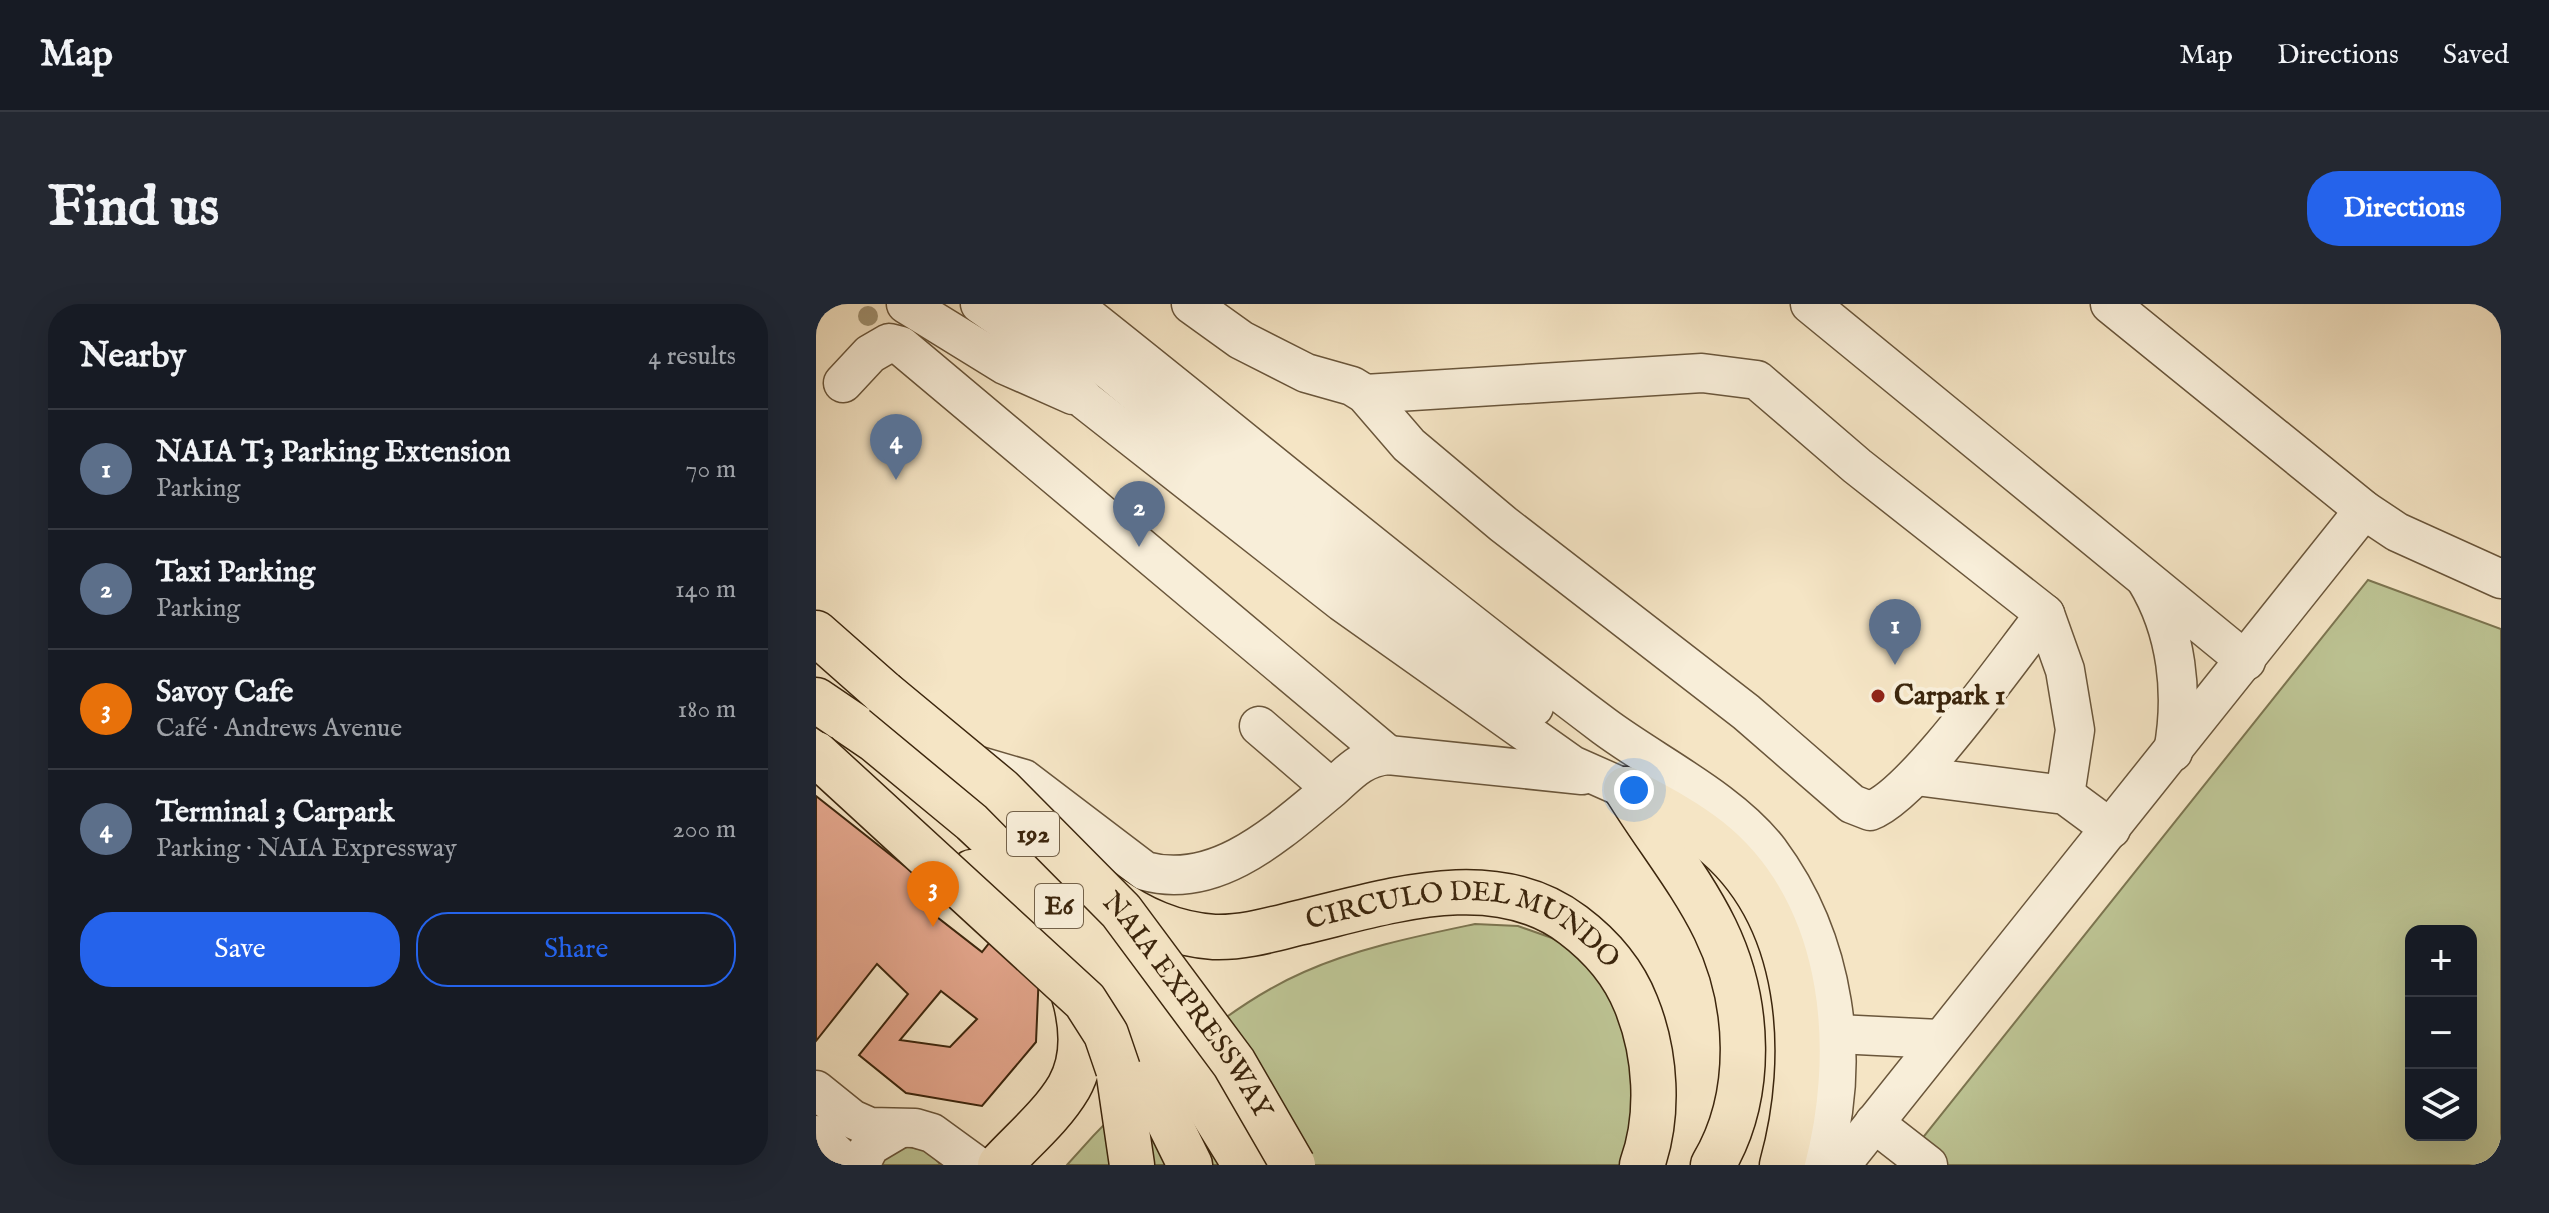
<!DOCTYPE html>
<meta charset="utf-8">
<style>
:root{--surface:#171b24;--page:#242831;--text:#f1f3f6;--muted:#9ea1a6;--line:#363941;--accent:#2563eb}
body{margin:0;font-family:"IM FELL English",serif;background:var(--page);color:var(--text)}
.controls{position:absolute;right:24px;bottom:24px;display:grid;overflow:hidden;border-radius:16px;box-shadow:0 8px 32px #0002}
.controls button{width:72px;height:72px;display:grid;place-items:center;padding:0;border:0;border-bottom:2px solid var(--line);background:var(--surface);color:var(--text);font:40px sans-serif}
.you{position:absolute;left:818px;top:486px;width:28px;height:28px;margin:-20px;border:6px solid #fff;border-radius:50%;background:#1a73e8;box-shadow:0 0 0 12px #1a73e833}
.badge{display:grid;place-items:center;width:52px;height:52px;border-radius:50%;background:var(--accent);color:#fff;font-size:26px;font-weight:700}
.pin{position:absolute;translate:-50% -66px;filter:drop-shadow(0 2px 4px #0008)}
.pin::after{content:'';position:absolute;top:42px;width:28px;height:24px;background:inherit;clip-path:polygon(0 0,100% 0,50% 100%)}
.list{margin:0;padding:0;list-style:none}
h2{display:flex;justify-content:space-between;align-items:center;height:104px;margin:0;padding:0 32px;font-size:34px}
h2 small{font-size:26px;font-weight:400;color:var(--muted)}
.list li{display:grid;grid-template-columns:52px 1fr auto;gap:24px;align-items:center;box-sizing:border-box;height:120px;padding:0 32px;border-top:2px solid var(--line)}
.list b{display:block;font-size:30px;white-space:nowrap}
.list p{margin:0;font-size:26px;white-space:nowrap;color:var(--muted)}
.list em{font-size:26px;font-style:normal;color:var(--muted)}
.actions{display:flex;gap:16px;padding:24px 32px}
.actions a{flex:1;padding:18px 0;border:2px solid var(--accent);border-radius:32px;text-align:center;font-size:28px;color:var(--accent)}
.actions .main{background:var(--accent);color:#fff}
.icon{flex:none;width:44px;height:44px;fill:none;stroke:currentColor;stroke-width:2;stroke-linecap:round;stroke-linejoin:round}
.map{position:relative;flex:none;width:1685px;height:861px;overflow:hidden;border-radius:32px}
header{display:flex;align-items:center;gap:48px;box-sizing:border-box;height:112px;padding:0 40px;background:var(--surface);border-bottom:2px solid var(--line)}
header strong{font-size:38px}
nav{display:flex;gap:44px;margin-inline-start:auto;font-size:28px}
.intro{display:flex;align-items:center;justify-content:space-between;box-sizing:border-box;height:192px;padding:0 48px}
h1{margin:0;font-size:56px}
.button{padding:20px 36px;border-radius:32px;background:var(--accent);color:#fff;font-size:28px;font-weight:700}
main{display:flex;gap:48px;padding:0 48px}
aside{flex:1;background:var(--surface);border-radius:32px;box-shadow:0 8px 32px #0002}
.map>svg:first-child{display:block}
.green{fill:#bdc494;stroke:#7c7550;stroke-width:2;fill-rule:evenodd}
.building{fill:#e5a78e;stroke:#3c260d;stroke-width:2;fill-rule:evenodd}
.lines{fill:none;stroke-linecap:round;stroke-linejoin:round}
.minor-casing{stroke:#6a563b;stroke-width:41}
.major-casing{stroke:#3c260d;stroke-width:47}
.highway-casing{stroke:#3c260d;stroke-width:47}
.minor{stroke:#f8eed9;stroke-width:38}
.major{stroke:#f5e5c5;stroke-width:44}
.highway{stroke:#f5e5c5;stroke-width:44}
.highway-bridge-casing{stroke:#3c260d;stroke-width:47;stroke-linecap:butt}
.highway-bridge{stroke:#f5e5c5;stroke-width:44}
.tree{fill:#a19272}
.poi-dot{fill:#8f2418;stroke:#f8eed9;stroke-width:3}
.labels{text-anchor:middle;dominant-baseline:central;stroke-width:8;stroke-linejoin:round;paint-order:stroke}
.shield{fill:#f8eed9;stroke:#74624a;stroke-width:2}
.shield-label{font-size:26px;font-weight:bold;fill:#3c260d}
.poi-label{font-size:28px;font-weight:bold;fill:#3c260d;stroke:#f8eed9;text-anchor:start}
.street-label{font-size:28px;fill:#3c260d;stroke:#f8eed9}
</style>
<header>
<strong>Map</strong>
<nav><a>Map</a><a>Directions</a><a>Saved</a></nav>
</header>
<div class="intro"><h1>Find us</h1><a class="button">Directions</a></div>
<main>
<aside>
<h2>Nearby<small>4 results</small></h2>
<ul class="list">
<li><span class="badge" style="background:#5c6f8a">1</span><div><b>NAIA T3 Parking Extension</b><p>Parking</p></div><em>70 m</em></li>
<li><span class="badge" style="background:#5c6f8a">2</span><div><b>Taxi Parking</b><p>Parking</p></div><em>140 m</em></li>
<li><span class="badge" style="background:#e8710a">3</span><div><b>Savoy Cafe</b><p>Café · Andrews Avenue</p></div><em>180 m</em></li>
<li><span class="badge" style="background:#5c6f8a">4</span><div><b>Terminal 3 Carpark</b><p>Parking · NAIA Expressway</p></div><em>200 m</em></li>
</ul>
<div class="actions"><a class="main">Save</a><a>Share</a></div>
</aside>
<div class="map">
<svg width="1685" height="861" viewBox="0 0 1685 861">
<rect width="100%" height="100%" fill="#f5e5c5"/>
<filter id="stains"><feTurbulence type="fractalNoise" baseFrequency=".0025" numOctaves="4"/><feColorMatrix values="0 0 0 0 .2 0 0 0 0 .09 0 0 0 0 .02 0 0 0 .5 -.17"/></filter>
<radialGradient id="worn" r=".72"><stop offset=".6" stop-color="#630" stop-opacity="0"/><stop offset="1" stop-color="#630" stop-opacity=".3"/></radialGradient>
<!-- green -->
<g class="green">
<path d="M 1552,276 L 1685,325 L 1685,861 L 1085,861 ZM 1595,627 L 1655,627 L 1655,831 L 1595,831 Z"/>
<path d="M 659,620 L 702,622 L 753,640 L 782,666 L 824,752 L 810,861 L 251,861 C 311,792 403,705 488,668 C 542,644 602,632 659,620 Z"/>
<path d="M 89,842 L 112,847 L 125,861 L 64,861 L 68,854 Z"/>
</g>
<!-- building -->
<path class="building" d="M 0,492 L 124,590 L 112,606 L 166,648 L 178,633 L 223,668 L 220,738 L 166,802 L 90,789 L 43,751 L 92,690 L 61,660 L 0,737 ZM 125,687 L 161,715 L 134,743 L 84,736 Z"/>
<g class="lines">
<!-- minor casing -->
<g class="minor-casing">
<g id="minor">
<path d="M 90,0 L 189,61 L 257,91"/>
<path d="M 164,0 L 214,35 L 270,97 L 526,298 L 756,461 L 810,485"/>
<path d="M 213,0 L 366,127 L 718,403"/>
<path d="M 256,0 C 433,140 607,286 788,422 C 839,460 914,496 953,547 C 1019,636 1037,756 1005,861"/>
<path d="M 375,0 L 425,36 L 490,69 L 536,82 L 549,90 L 593,141 L 687,220 L 930,408 L 1036,500 L 1054,507 C 1099,491 1194,354 1229,310"/>
<path d="M 994,0 L 1430,357"/>
<path d="M 1294,0 L 1548,206 L 1581,228 L 1685,275"/>
<path d="M 27,79 L 54,50 L 73,39 L 85,42 L 572,451"/>
<path d="M 549,90 L 886,69 L 941,76 L 1041,162 L 1229,310 L 1249,366 L 1259,426 L 1249,491"/>
<path d="M 1330,276 C 1361,327 1368,390 1357,448"/>
<path d="M 443,422 L 515,484"/>
<path d="M 153,459 L 208,475 L 329,567 C 401,587 464,527 515,485 C 534,468 545,454 572,451 L 766,471"/>
<path d="M 1100,472 L 1249,491 L 1295,525"/>
<path d="M 1021,730 L 1123,735"/>
<path d="M 0,786 L 36,815 L 54,823 L 99,824 L 116,829 L 160,861"/>
<path d="M 1058,819 L 1112,861"/>
<path d="M 0,831 L 32,861"/>
<path d="M 44,861 L 54,842 L 81,826"/>
<path d="M 1025,861 L 1548,206"/>
</g>
</g>
<!-- major casing -->
<g class="major-casing">
<g id="major">
<path d="M 810,485 C 838,531 875,576 899,625 C 934,697 939,790 897,861"/>
<path d="M 156,568 C 177,585 206,602 222,623 C 255,662 280,735 253,783 C 236,812 207,836 184,861"/>
<path id="s1" d="M 292,592 C 325,615 357,630 398,633 C 427,634 454,626 482,619 C 569,599 677,560 757,621 C 785,642 807,667 820,700 C 840,749 844,811 826,861"/>
<path d="M 249,649 L 307,709 L 320,735 L 338,788 L 374,861"/>
</g>
</g>
<!-- highway casing -->
<g class="highway-casing">
<g id="highway">
<path d="M 0,329 L 68,389"/>
<path d="M 0,396 L 59,436 L 157,517 L 221,577 L 332,704 L 429,861"/>
<path d="M 810,485 C 838,500 868,515 893,535 C 989,611 996,753 966,861"/>
<path d="M 302,765 L 316,861"/>
</g>
</g>
<!-- minor -->
<use href="#minor" class="minor"/>
<!-- major -->
<use href="#major" class="major"/>
<!-- highway -->
<use href="#highway" class="highway"/>
<!-- highway-bridge casing -->
<g class="highway-bridge-casing">
<g id="highway-bridge">
<path id="s2" d="M 68,389 L 185,486 L 305,607 L 418,759 L 477,861"/>
<path d="M 0,450 L 269,697 L 290,730 L 302,765"/>
</g>
</g>
<!-- highway-bridge -->
<use href="#highway-bridge" class="highway-bridge"/>
</g>
<!-- trees -->
<circle class="tree" cx="52" cy="12" r="10"/>
<!-- markers -->
<circle class="poi-dot" cx="1062" cy="392" r="8"/>
<g class="labels">
<!-- shield labels -->
<g class="shield">
<rect x="191" y="508" width="52" height="44" rx="6"/>
<rect x="219" y="580" width="48" height="44" rx="6"/>
</g>
<g class="shield-label">
<text x="217" y="530">192</text>
<text x="243" y="602">E6</text>
</g>
<!-- poi labels -->
<g class="poi-label">
<text x="1078" y="392">Carpark 1</text>
</g>
<!-- street labels -->
<g class="street-label">
<text stroke="none"><textPath href="#s1" startOffset="376">CIRCULO DEL MUNDO</textPath></text>
<text stroke="none"><textPath href="#s2" startOffset="438">NAIA EXPRESSWAY</textPath></text>
</g>
</g>
<rect width="100%" height="100%" filter="url(#stains)"/>
<rect width="100%" height="100%" fill="url(#worn)"/>
</svg>
<div class="controls">
<button>+</button>
<button>−</button>
<button><svg class="icon" aria-label="layers" viewBox="0 0 24 24"><path d="M12 4l9 5-9 5-9-5zM3 14l9 5 9-5"/></svg></button>
</div>
<div class="you"></div>
<div class="pin badge" style="left:1079px;top:361px;background:#5c6f8a">1</div>
<div class="pin badge" style="left:323px;top:243px;background:#5c6f8a">2</div>
<div class="pin badge" style="left:117px;top:623px;background:#e8710a">3</div>
<div class="pin badge" style="left:80px;top:176px;background:#5c6f8a">4</div>
</div>
</main>
